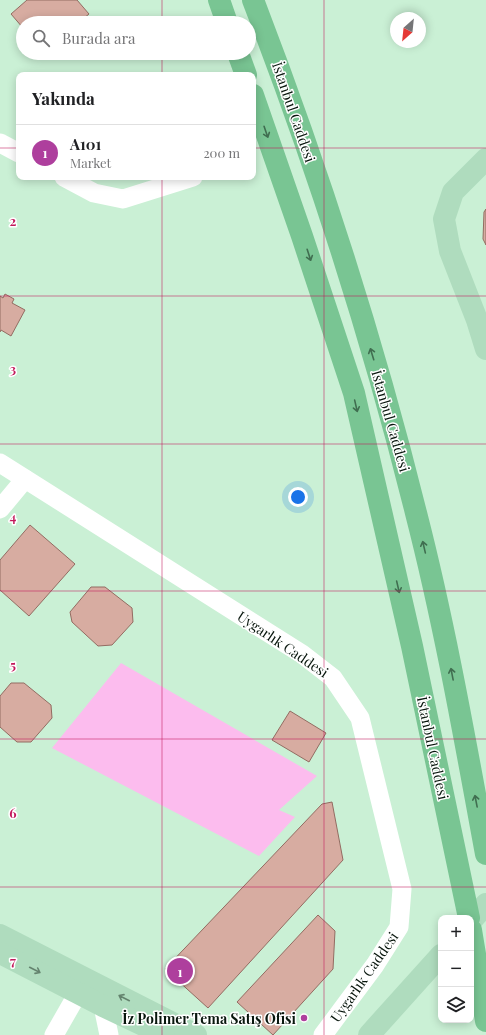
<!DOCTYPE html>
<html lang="tr">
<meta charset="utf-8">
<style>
:root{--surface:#fff;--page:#f6f6f6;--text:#202124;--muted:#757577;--line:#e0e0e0;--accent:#ae3f9d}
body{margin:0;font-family:"Playfair Display",serif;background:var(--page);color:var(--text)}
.controls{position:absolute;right:12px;bottom:12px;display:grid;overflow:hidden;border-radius:8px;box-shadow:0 2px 10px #0003}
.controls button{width:36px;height:36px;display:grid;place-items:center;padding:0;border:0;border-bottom:1px solid var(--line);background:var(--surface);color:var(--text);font:20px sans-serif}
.compass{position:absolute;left:390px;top:12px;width:36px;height:36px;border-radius:50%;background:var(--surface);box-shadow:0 2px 10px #0003;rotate:207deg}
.you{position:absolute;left:298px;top:497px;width:14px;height:14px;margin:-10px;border:3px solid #fff;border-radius:50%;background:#1a73e8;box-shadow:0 0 0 6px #1a73e833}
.badge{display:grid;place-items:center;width:26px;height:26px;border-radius:50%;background:var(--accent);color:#fff;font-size:13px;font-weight:700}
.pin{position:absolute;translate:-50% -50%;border:2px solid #fff;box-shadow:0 1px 4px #0006}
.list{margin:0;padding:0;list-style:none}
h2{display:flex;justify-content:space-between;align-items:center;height:52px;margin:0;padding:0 16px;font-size:17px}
h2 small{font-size:13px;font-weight:400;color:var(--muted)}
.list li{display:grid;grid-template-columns:26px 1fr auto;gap:12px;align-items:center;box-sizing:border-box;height:56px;padding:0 16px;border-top:1px solid var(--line)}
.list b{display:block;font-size:15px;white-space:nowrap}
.list p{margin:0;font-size:13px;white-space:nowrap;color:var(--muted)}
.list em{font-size:13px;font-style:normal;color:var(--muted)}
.icon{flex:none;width:22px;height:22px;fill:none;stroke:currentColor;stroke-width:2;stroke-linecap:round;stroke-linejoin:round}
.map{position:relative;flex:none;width:486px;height:1035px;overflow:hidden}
.search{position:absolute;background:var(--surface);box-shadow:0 2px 10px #0003;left:16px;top:16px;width:240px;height:44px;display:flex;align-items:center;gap:10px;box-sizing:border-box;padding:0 14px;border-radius:22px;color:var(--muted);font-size:15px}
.panel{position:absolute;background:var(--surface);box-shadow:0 2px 10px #0003;left:16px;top:72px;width:240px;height:108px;border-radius:8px}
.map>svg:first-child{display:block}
.green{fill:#fcbcee}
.building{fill:#d7aca1;stroke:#936c62}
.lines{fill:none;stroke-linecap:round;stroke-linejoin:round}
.minor{stroke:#fff;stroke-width:19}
.major{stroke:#afdcbe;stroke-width:22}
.highway{stroke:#79c593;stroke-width:22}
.oneway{stroke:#406e50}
.oneway2{stroke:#64836e}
.grid{fill:none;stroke:#c2185b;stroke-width:1;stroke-opacity:0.55}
.poi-dot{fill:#ae3f9d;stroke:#fff;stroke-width:1.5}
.labels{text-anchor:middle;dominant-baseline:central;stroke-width:3;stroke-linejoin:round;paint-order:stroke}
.street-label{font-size:14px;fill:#08160d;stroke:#fff}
.poi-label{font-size:14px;font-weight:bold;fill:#08160d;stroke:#fff;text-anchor:end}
.grid-label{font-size:13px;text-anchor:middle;font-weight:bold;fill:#c2185b;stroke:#fff;stroke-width:3;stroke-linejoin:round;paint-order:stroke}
</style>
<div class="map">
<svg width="486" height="1035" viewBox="0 0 486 1035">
<rect width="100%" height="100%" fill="#caf0d5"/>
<!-- green -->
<path class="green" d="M 121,663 L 317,776 L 279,810 L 295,817 L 259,856 L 52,748 Z"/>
<!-- building -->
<g class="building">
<path d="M 27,0 L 77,0 L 89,14 L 78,23 L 23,23 L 23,28 L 11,14 Z"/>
<path d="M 486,209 L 486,245 L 483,239 L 484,212 Z"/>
<path d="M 5,294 L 14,299 L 12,303 L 25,310 L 11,336 L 1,330 L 0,332 L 0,296 L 3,298 Z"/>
<path d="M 30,525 L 75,564 L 29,616 L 0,590 L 0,560 Z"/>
<path d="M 91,587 L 105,587 L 132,608 L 133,622 L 112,645 L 98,646 L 72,622 L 70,612 Z"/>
<path d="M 11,683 L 24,683 L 51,705 L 52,718 L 31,742 L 17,742 L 0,727 L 0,696 Z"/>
<path d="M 290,711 L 326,733 L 309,762 L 272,740 Z"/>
<path d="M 332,802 L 343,860 L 208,1008 L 165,969 L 322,804 Z"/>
<path d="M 318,915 L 335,931 L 333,969 L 273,1035 L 237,1002 Z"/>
</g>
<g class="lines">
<!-- minor -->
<g class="minor">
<path d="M 0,143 L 19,153"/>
<path d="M 64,177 L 94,193 L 123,199 L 193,177"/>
<path d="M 0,463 L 302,654 L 333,678 L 360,718 L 402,889 L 399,927 L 375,965 L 323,1035"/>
<path d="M 0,509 L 25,479"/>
<path d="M 103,1006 L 109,1035"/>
<path d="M 54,1035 L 78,993"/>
</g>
<!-- major -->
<g class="major">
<path d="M 486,159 L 453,192 L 444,219 L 450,251 L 477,320 L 486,349"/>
<path d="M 471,921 L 486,904"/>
<path d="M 0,935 L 196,1035"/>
<path d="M 0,953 L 103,1006 L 164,1035"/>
<path d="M 369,1035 L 441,955"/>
</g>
<!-- highway -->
<g class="highway">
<path d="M 219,0 L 227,23"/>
<path d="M 253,0 C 317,166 373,340 416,513 C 445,626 465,740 486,854"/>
<path d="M 238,53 L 246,75"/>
<path d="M 253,95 L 302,236 L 354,393 L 412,646 L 469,918"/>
<path d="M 471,930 L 486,1021"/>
</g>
</g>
<!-- one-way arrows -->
<defs><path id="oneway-shaft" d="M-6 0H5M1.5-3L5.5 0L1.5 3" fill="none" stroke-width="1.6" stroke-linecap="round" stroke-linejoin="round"/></defs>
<g class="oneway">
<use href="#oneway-shaft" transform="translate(266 132) rotate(71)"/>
<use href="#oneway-shaft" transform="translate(309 255) rotate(72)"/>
<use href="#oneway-shaft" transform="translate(372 354) rotate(-107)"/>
<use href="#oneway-shaft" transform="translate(356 406) rotate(77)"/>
<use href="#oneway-shaft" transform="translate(424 547) rotate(-103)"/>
<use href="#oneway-shaft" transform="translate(398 587) rotate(77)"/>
<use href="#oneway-shaft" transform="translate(452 674) rotate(-101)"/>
<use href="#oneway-shaft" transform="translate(476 801) rotate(-101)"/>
</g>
<g class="oneway2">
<use href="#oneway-shaft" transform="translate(35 970) rotate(27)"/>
<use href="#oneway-shaft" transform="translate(124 998) rotate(-153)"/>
</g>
<!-- grid -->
<path class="grid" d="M 162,0 L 162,23M 324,0 L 324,1035M 162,53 L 162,75M 0,148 L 19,148M 253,148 L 486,148M 162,177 L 162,1035M 0,296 L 486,296M 0,444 L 486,444M 0,591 L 486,591M 0,739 L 486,739M 0,887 L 486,887"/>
<!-- markers -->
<circle class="poi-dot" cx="304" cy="1018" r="4"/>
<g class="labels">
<!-- street labels -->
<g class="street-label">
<text transform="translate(294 112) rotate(71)">İstanbul Caddesi</text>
<text transform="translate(391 421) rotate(74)">İstanbul Caddesi</text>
<text transform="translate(283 644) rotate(34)">Uygarlık Caddesi</text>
<text transform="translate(433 748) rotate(78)">İstanbul Caddesi</text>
<text transform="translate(364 977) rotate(-55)">Uygarlık Caddesi</text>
</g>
<!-- poi labels -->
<g class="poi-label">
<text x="296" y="1018">İz Polimer Tema Satış Ofisi</text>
</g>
</g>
<g class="grid-label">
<text x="13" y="226">2</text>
<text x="13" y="374">3</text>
<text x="13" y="522">4</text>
<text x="13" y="670">5</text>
<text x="13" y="818">6</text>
<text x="13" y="966">7</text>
</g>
</svg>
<div class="controls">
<button>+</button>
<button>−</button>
<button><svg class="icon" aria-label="layers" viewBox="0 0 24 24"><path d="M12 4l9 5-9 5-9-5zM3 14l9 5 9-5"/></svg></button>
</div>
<svg class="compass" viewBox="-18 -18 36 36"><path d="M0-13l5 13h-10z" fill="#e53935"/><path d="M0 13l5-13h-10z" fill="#757577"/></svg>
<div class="you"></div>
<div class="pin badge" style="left:180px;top:971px">1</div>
<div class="search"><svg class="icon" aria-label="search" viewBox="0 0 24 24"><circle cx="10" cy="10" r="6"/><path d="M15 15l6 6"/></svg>Burada ara</div>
<section class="panel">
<h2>Yakında<small></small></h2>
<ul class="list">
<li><span class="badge">1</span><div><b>A101</b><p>Market</p></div><em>200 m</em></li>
</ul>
</section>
</div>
